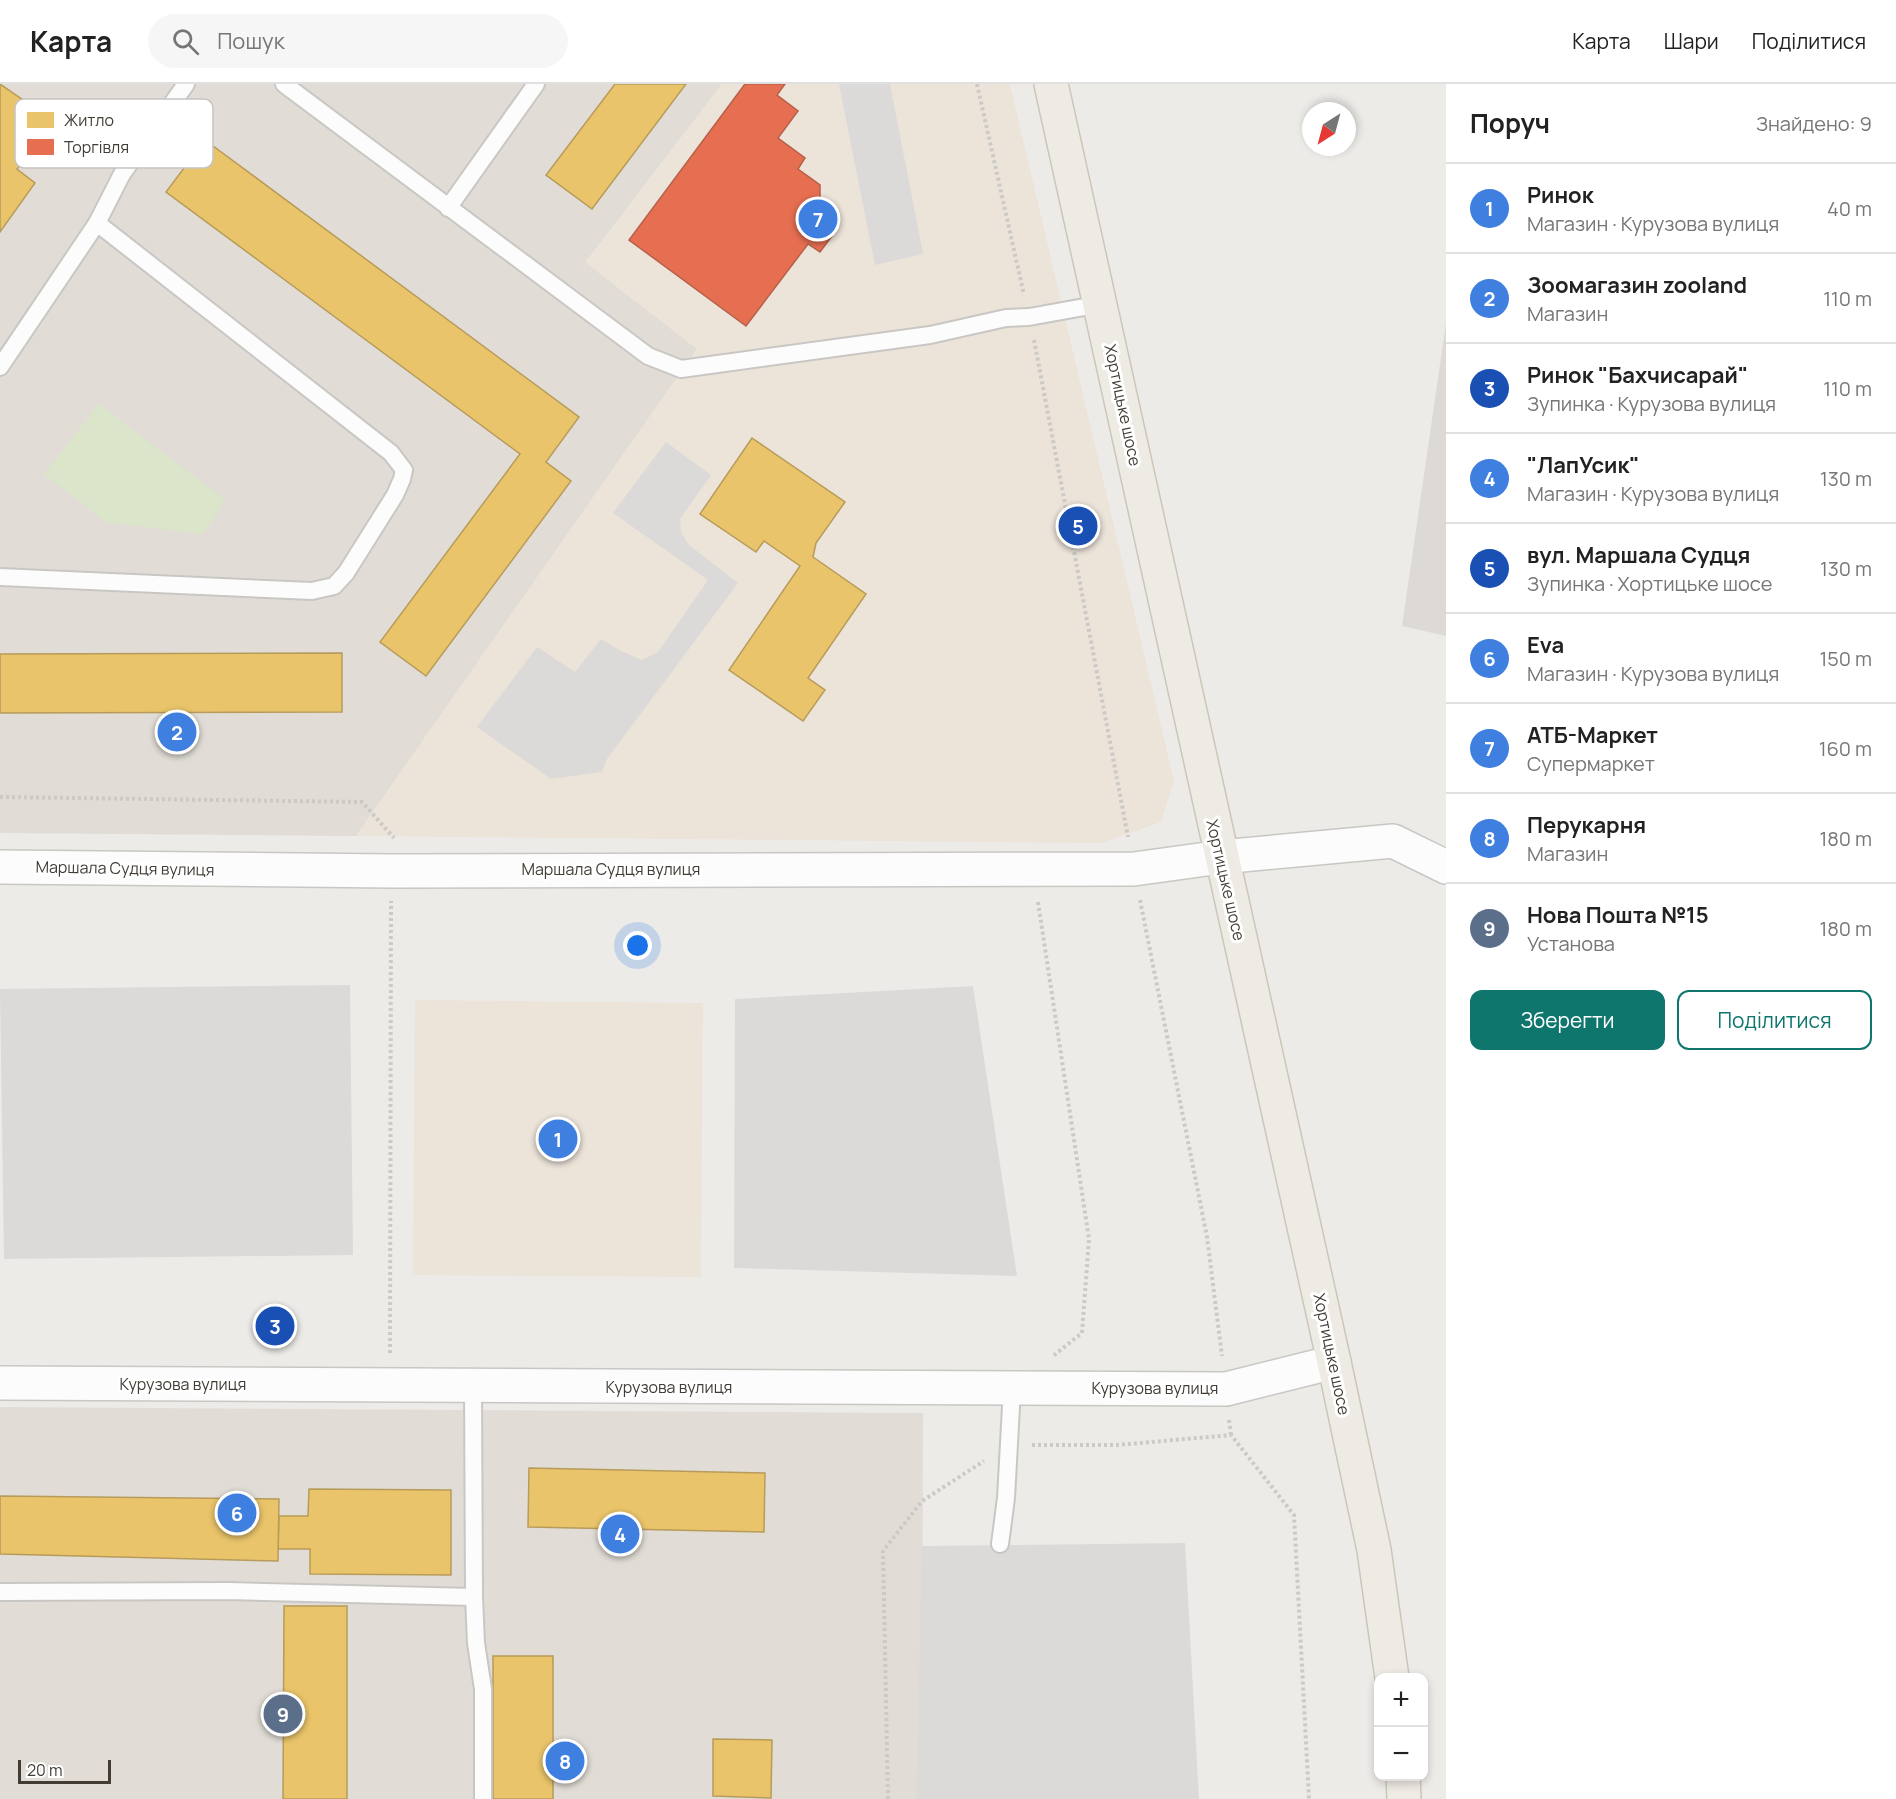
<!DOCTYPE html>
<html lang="uk">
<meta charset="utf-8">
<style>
:root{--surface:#fff;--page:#f6f6f6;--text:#222;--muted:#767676;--line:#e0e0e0;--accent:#0f766e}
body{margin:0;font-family:Manrope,sans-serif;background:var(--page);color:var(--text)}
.controls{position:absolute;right:18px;bottom:18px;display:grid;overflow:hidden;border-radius:12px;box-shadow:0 3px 9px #0003}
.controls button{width:54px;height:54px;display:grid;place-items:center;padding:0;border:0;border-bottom:2px solid var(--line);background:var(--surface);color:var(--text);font:30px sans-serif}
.compass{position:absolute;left:1302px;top:18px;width:54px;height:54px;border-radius:50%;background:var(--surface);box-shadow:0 3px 9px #0003;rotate:216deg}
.scale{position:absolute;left:18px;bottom:15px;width:93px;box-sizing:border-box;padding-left:6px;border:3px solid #423c35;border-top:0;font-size:16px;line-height:21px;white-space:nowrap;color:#423c35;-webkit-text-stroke:4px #fff;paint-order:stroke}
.you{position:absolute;left:638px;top:862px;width:21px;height:21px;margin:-15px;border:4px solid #fff;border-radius:50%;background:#1a73e8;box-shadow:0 0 0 9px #1a73e833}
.badge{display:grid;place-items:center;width:39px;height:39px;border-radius:50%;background:var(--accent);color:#fff;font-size:20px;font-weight:700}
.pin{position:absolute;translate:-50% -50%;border:3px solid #fff;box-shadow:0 2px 6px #0006}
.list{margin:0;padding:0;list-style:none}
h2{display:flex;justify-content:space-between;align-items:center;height:78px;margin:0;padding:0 24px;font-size:26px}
h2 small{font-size:20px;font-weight:400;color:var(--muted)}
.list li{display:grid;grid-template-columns:39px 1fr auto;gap:18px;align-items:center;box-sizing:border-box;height:90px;padding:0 24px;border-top:2px solid var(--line)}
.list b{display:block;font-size:22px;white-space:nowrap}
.list p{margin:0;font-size:20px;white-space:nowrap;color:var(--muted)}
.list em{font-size:20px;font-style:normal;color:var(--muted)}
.actions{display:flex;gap:12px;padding:18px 24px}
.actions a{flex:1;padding:14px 0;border:2px solid var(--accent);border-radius:12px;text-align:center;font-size:21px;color:var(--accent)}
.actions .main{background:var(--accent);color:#fff}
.icon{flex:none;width:33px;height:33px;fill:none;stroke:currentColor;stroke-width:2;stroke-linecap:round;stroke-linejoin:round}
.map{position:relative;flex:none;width:1446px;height:1715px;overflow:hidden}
header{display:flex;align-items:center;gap:36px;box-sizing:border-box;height:84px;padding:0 30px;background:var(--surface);border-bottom:2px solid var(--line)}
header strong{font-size:28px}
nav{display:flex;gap:33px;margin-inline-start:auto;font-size:21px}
.search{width:420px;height:54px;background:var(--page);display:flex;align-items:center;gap:15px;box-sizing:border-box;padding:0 21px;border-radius:33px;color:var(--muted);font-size:22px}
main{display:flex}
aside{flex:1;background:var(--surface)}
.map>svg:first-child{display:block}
.residential{fill:#e1ddd6}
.commercial{fill:#ece3d9}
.industrial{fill:#dddad6}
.green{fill:#dbe5ca}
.parking{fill:#dcdad8}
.homes{fill:#e9c46a;stroke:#b79b5a;stroke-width:1.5}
.shops{fill:#e76f51;stroke:#b66049;stroke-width:1.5}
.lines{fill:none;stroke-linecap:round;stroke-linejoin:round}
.service-casing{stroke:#c9c7c4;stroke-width:20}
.minor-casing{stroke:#c9c7c4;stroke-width:36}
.tertiary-casing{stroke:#c9c7c4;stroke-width:36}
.primary-casing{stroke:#cdc6b8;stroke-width:36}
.path{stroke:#cbcac6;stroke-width:4;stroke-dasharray:3 3;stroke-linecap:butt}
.service{stroke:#fcfcfc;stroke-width:16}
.minor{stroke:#fcfcfc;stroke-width:33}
.tertiary{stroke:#fcfcfc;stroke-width:33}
.primary{stroke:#eeebe4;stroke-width:33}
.labels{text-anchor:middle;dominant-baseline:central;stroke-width:6;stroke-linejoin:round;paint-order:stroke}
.street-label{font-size:16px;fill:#423c35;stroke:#fff}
.key{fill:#fff;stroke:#c6c4c2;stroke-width:1.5}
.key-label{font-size:16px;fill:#423c35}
</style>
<header>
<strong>Карта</strong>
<div class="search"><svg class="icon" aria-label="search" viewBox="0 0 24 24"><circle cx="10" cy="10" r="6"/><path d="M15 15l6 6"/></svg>Пошук</div>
<nav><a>Карта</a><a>Шари</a><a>Поділитися</a></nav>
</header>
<main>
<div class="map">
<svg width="1446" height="1715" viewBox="0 0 1446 1715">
<rect width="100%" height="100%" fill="#edebe8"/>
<!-- residential -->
<g class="residential">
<path d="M 0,0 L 722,0 L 586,178 L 697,265 L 356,752 L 0,749 Z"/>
<path d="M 0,1323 L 923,1329 L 922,1715 L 0,1715 Z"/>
</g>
<!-- commercial -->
<g class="commercial">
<path d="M 722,0 L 1010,0 L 1174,697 L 1161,738 L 1102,759 L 356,752 L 697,265 L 586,179 Z"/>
<path d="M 415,916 L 703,919 L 701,1193 L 413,1191 Z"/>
</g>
<!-- industrial -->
<path class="industrial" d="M 1446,239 L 1446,552 L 1402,542 Z"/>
<!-- green -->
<path class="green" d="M 99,320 L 225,416 L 203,450 L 106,438 L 44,390 Z"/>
<!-- parking -->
<g class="parking">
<path d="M 839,0 L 890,0 L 923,170 L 875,181 Z"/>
<path d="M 666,358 L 711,391 L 680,435 L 681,448 L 688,460 L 738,499 L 607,675 L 602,688 L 551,695 L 477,643 L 537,563 L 575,588 L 601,555 L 621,567 L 642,576 L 658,568 L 708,496 L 613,429 Z"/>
<path d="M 350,901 L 353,1171 L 4,1175 L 0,905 Z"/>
<path d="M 973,902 L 1017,1192 L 734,1184 L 735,915 Z"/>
<path d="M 1185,1459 L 1199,1715 L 916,1715 L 922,1462 Z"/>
</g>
<!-- homes -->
<g class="homes">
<path d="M 0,0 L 52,36 L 17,85 L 35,99 L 0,148 Z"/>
<path d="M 615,0 L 686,0 L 592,125 L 546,91 Z"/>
<path d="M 205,56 L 579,333 L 546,378 L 571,397 L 426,592 L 380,558 L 520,370 L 166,108 Z"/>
<path d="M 752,354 L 845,418 L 816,459 L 813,473 L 866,510 L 808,594 L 825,606 L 803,637 L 729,586 L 800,482 L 764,457 L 756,468 L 700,430 Z"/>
<path d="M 342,569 L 342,628 L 0,629 L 0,570 Z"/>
<path d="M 529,1384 L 765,1389 L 764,1448 L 528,1443 Z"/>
<path d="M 309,1405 L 451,1406 L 451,1491 L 310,1490 L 310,1465 L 278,1465 L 279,1432 L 308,1432 Z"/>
<path d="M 0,1412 L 279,1415 L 278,1477 L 0,1470 Z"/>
<path d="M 284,1522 L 347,1522 L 347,1715 L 283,1715 Z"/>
<rect x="493" y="1572" width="60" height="143"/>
<path d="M 713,1655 L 772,1656 L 771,1714 L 713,1712 Z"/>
</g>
<!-- shops -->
<path class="shops" d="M 745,0 L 785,0 L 777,11 L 798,27 L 778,54 L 805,74 L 798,85 L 820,101 L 820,144 L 832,152 L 820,168 L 808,160 L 746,242 L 629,156 Z"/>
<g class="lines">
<!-- service casing -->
<g class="service-casing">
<g id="service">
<path d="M 284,0 L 648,272 L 681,285 L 930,251 L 1006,234 L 1029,233 L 1101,220"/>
<path d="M 448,124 L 536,0"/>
<path d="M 0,283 L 97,139 L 122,90 L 186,0"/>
<path d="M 0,493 L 312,507 L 334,502 L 346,489 L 395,411 L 402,395 L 404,386 L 391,369 L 97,139"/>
<path d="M 473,1302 L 474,1513 L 476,1559 L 483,1605 L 483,1715"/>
<path d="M 1000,1460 L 1006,1414 L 1012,1304"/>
<path d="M 0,1508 L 228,1507 L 474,1513"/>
</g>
</g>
<!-- minor casing -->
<g class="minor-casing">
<path id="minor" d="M 1221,773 L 1393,757 L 1446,783"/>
</g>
<!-- tertiary casing -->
<g class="tertiary-casing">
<g id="tertiary">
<path d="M 0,783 L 392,787 L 1134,785 L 1221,773"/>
<path d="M 0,1299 L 1226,1305 L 1334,1278"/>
</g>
</g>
<!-- primary casing -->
<g class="primary-casing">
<g id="primary">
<path d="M 1051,0 L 1334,1278 L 1374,1466 L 1392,1594"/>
<path d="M 1403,1692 L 1404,1715"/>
</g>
</g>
<!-- path -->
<g class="path">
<path d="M 977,0 L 1024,211"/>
<path d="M 1034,256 L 1128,753"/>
<path d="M 0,713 L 362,718 L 394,754"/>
<path d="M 1140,816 L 1207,1153 L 1222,1272"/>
<path d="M 1038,818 L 1089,1155 L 1082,1249 L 1053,1272"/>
<path d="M 390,1269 L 391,817"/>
<path d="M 1229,1336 L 1231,1351"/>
<path d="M 1032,1361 L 1117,1361 L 1231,1351 L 1294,1431 L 1309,1715"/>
<path d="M 888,1715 L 883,1467 L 922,1417 L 984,1377"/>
</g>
<!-- service -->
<use href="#service" class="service"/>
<!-- minor -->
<use href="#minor" class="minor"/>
<!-- tertiary -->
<use href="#tertiary" class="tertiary"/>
<!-- primary -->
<use href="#primary" class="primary"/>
</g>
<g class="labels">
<!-- street labels -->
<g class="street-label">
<text transform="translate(1123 321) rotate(78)">Хортицьке шосе</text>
<text transform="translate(125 784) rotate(1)">Маршала Судця вулиця</text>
<text x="611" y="785">Маршала Судця вулиця</text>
<text transform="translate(1226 796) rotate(77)">Хортицьке шосе</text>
<text transform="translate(1332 1270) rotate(78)">Хортицьке шосе</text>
<text x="183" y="1300">Курузова вулиця</text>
<text x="669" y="1303">Курузова вулиця</text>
<text x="1155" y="1304">Курузова вулиця</text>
</g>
</g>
<!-- legend -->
<rect x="15" y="15" width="198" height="69" rx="9" class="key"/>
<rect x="27" y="28" width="27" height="16" fill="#e9c46a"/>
<rect x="27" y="55" width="27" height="16" fill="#e76f51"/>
<g class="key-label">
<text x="64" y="42">Житло</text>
<text x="64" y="69">Торгівля</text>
</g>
</svg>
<div class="controls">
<button>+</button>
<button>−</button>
</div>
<svg class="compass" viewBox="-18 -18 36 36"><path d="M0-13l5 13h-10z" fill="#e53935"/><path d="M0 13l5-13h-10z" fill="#767676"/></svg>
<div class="scale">20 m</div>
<div class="you"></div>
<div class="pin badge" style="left:558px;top:1055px;background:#3f7fe0">1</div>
<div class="pin badge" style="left:177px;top:648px;background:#3f7fe0">2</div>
<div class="pin badge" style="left:275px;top:1242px;background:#1a4fb4">3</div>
<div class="pin badge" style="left:620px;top:1450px;background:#3f7fe0">4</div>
<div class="pin badge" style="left:1078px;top:442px;background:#1a4fb4">5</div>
<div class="pin badge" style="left:237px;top:1429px;background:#3f7fe0">6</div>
<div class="pin badge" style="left:818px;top:135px;background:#3f7fe0">7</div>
<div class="pin badge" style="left:565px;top:1677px;background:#3f7fe0">8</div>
<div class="pin badge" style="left:283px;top:1630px;background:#5c6f8a">9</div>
</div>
<aside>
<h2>Поруч<small>Знайдено: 9</small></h2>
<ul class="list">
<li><span class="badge" style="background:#3f7fe0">1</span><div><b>Ринок</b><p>Магазин · Курузова вулиця</p></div><em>40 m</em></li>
<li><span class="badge" style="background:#3f7fe0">2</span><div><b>Зоомагазин zooland</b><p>Магазин</p></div><em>110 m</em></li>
<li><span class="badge" style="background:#1a4fb4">3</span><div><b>Ринок &quot;Бахчисарай&quot;</b><p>Зупинка · Курузова вулиця</p></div><em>110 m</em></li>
<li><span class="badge" style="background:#3f7fe0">4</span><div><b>&quot;ЛапУсик&quot;</b><p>Магазин · Курузова вулиця</p></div><em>130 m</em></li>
<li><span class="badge" style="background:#1a4fb4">5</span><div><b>вул. Маршала Судця</b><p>Зупинка · Хортицьке шосе</p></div><em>130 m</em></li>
<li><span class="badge" style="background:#3f7fe0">6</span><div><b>Eva</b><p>Магазин · Курузова вулиця</p></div><em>150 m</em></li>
<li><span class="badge" style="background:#3f7fe0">7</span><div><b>АТБ-Маркет</b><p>Супермаркет</p></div><em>160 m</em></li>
<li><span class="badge" style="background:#3f7fe0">8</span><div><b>Перукарня</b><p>Магазин</p></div><em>180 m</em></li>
<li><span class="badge" style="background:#5c6f8a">9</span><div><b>Нова Пошта №15</b><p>Установа</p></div><em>180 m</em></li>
</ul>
<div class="actions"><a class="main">Зберегти</a><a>Поділитися</a></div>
</aside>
</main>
